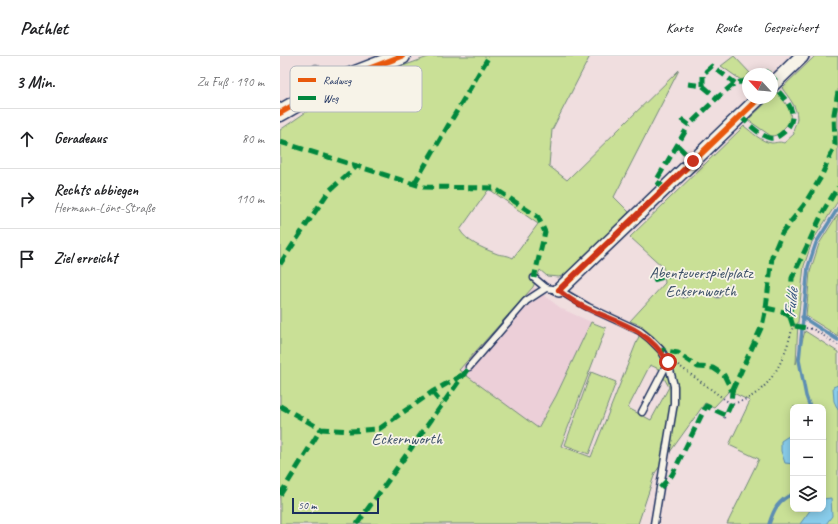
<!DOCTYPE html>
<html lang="de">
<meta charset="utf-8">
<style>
:root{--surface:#fff;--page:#f6f6f6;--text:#202124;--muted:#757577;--line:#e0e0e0}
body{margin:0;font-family:Caveat,sans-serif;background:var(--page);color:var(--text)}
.controls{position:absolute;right:12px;bottom:12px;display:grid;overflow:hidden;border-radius:8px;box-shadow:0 2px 10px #0003}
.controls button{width:36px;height:36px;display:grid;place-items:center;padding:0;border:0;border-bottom:1px solid var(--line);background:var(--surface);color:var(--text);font:20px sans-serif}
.compass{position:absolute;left:462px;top:12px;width:36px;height:36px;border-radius:50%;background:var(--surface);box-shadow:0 2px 10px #0003;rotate:296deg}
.scale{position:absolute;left:12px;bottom:10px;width:87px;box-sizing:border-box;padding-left:4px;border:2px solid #1b2f5e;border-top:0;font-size:11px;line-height:14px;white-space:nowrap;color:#1b2f5e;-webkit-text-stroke:3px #f7f3e8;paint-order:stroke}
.stop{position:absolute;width:12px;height:12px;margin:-9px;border:3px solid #c8321e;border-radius:50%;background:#fff}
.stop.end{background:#c8321e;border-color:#fff;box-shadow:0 1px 4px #0008}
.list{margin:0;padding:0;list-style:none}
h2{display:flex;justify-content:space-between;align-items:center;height:52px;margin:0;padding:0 16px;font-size:17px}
h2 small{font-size:13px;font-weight:400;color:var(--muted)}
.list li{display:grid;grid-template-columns:26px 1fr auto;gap:12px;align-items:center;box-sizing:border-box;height:60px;padding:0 16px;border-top:1px solid var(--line)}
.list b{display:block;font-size:15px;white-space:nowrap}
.list p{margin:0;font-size:13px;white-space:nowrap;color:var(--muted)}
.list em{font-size:13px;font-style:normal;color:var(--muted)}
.icon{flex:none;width:22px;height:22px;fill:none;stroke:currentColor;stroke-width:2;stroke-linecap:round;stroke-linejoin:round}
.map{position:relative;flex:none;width:558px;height:468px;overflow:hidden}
header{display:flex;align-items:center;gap:24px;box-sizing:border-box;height:56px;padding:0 20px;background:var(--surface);border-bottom:1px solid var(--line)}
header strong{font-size:19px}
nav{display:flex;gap:22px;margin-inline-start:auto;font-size:14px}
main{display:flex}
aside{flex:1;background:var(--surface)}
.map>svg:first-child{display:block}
.built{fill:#eccfd8}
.green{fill:#c9e096;stroke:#72887a;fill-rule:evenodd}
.water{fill:#89cdeb;stroke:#5d8eb3}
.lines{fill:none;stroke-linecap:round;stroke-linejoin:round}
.stream{stroke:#5d8eb3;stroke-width:3.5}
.service-casing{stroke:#1b2f5e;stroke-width:9}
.minor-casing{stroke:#1b2f5e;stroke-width:16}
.tertiary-casing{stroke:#1b2f5e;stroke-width:19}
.path{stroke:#1b2f5e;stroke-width:2;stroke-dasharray:1 3;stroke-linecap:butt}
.service{stroke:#f7f3e8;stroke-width:6}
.minor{stroke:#f7f3e8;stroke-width:13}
.tertiary{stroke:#f7f3e8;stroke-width:16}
.quiet{stroke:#00873e;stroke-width:5;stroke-dasharray:10 5;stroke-linecap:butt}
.cycleway-casing{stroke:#f7f3e8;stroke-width:8}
.cycleway{stroke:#e8590c;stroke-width:6}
.tree{fill:#8e919e}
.route{stroke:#c8321e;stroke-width:5}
.labels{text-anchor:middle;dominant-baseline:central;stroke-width:3.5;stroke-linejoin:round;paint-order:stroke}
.park-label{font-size:16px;fill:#3e5269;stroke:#f7f3e8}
.water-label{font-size:17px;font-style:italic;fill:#365681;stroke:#f7f3e8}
.key{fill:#f7f3e8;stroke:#b5b8bf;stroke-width:1}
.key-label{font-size:11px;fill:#1b2f5e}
</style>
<header>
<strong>Pathlet</strong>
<nav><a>Karte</a><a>Route</a><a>Gespeichert</a></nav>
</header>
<main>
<aside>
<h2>3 Min.<small>Zu Fuß · 190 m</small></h2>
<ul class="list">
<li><svg class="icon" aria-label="ahead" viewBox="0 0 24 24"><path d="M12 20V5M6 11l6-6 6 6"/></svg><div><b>Geradeaus</b></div><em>80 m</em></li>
<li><svg class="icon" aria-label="right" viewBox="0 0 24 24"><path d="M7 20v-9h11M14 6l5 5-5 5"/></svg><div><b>Rechts abbiegen</b><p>Hermann-Löns-Straße</p></div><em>110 m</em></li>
<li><svg class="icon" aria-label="arrive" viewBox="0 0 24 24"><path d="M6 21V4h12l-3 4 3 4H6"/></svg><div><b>Ziel erreicht</b></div></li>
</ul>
</aside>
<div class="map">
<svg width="558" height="468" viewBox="0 0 558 468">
<rect width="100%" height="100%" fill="#f0dedf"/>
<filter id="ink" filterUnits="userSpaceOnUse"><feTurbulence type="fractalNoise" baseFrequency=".025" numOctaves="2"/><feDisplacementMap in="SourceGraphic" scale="8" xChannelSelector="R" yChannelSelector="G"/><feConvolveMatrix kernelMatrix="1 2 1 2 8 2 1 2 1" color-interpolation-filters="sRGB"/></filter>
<g filter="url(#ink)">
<!-- built -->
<path class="built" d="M 253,231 L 282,253 L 311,266 L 276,340 L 258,373 L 179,314 Z"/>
<!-- green -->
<g class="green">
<path d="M 151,0 L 310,0 L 272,74 L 269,110 L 287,124 L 399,14 L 334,141 L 349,156 L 289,217 L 279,221 L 267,220 L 260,214 L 253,231 L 179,314 L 258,372 L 276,340 L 311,266 L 326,272 L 281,390 L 311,401 L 363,270 L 350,265 L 385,227 L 383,211 L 350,181 L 464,70 C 472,76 481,86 492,87 C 496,87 499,85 504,87 L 514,78 C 512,71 517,68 517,62 C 517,50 508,41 502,32 L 535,0 L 558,0 L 558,145 L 532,186 L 524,210 L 518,266 L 516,308 L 525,275 L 558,296 L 558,468 L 447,468 L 479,403 L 449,389 L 470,345 L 449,335 L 434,351 L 425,347 L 375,417 L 358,468 L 0,468 L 0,74 L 61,32 ZM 209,133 L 258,168 L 233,202 C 226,198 221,200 215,197 C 202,192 186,185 180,174 ZM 370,309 L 379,313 L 389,331 L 371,364 L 348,352 ZM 513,351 L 543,351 L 543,453 L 513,453 Z"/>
<path d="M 454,0 L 471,18 L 468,18 L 468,21 L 461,24 L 441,10 Z"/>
<path d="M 497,36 C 506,48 518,59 504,72 C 500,77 497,80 491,80 L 468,64 Z"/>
<path d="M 558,158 L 558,280 L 526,260 L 530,216 L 539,188 Z"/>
<path d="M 311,316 L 336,326 L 309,398 L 285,389 Z"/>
</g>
<!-- water -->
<g class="water">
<path d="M 558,329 L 558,354 L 554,345 L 553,331 Z"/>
<path d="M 513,380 L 513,408 L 505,407 L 501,395 L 501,385 L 507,381 Z"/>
<path d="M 551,442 L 552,460 L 546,468 L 520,468 L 531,453 L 543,453 L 543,443 Z"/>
</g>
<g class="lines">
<!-- stream -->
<g class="stream">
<path d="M 522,261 L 558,284"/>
<path d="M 530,351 L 526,340 L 519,304 L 528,211 L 536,187 L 558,152"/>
<path d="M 543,385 L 543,395"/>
<path d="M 489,468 C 494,453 498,444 513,438"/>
</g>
<!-- service casing -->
<g class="service-casing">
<g id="service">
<path d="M 254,222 L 266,232 L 279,234 L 308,251 L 360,275 L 370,283 L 381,294 L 388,306 L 394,330 L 394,347 L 374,468"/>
<path d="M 189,311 L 246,245 L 266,232"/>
<path d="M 362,356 L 388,306"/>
</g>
</g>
<!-- minor casing -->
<g class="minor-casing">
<g id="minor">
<path d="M 492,29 L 522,0"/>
<path d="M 279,234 L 479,42"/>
</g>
</g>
<!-- tertiary casing -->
<g class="tertiary-casing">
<path id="tertiary" d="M 0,57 L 52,27 L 122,0"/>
</g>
<!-- path -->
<g class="path">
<path d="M 526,272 L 533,273 L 558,289"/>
<path d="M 398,309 L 451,348 C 490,340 504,305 513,270 L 515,270"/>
<path d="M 444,362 L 446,359"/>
</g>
<!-- service -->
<use href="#service" class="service"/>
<!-- minor -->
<use href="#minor" class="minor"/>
<!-- tertiary -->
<use href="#tertiary" class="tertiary"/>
<!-- quiet -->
<g class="quiet">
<path d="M 485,18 L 487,16 L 489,18"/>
<path d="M 492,21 L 496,25"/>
<path d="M 408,28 L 423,30 L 437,42 L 455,27 L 468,25"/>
<path d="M 423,30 L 423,18 L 432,10 L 455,27"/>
<path d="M 460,60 C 468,67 480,80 490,82 C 496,83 500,79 504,76 C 523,57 505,44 493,29"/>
<path d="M 401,63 L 409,69 L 437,42"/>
<path d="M 0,86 L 144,131 L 214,132 L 258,161 L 265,176 L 254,222"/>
<path d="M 398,90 L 413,105"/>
<path d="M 134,128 L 209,0"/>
<path d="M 385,132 L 376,125 L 409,69"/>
<path d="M 0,208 L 49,135 L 78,109"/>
<path d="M 373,224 L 392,219"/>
<path d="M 486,252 L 504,256 L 510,261"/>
<path d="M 513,270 L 510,261 L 512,222 L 544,154 L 558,131"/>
<path d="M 515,270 L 526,272"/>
<path d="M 388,306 L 395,308"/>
<path d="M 452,335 L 482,270 L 486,252 L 492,201 L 502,177 L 524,149 L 541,121 L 555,89 L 554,58 L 558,36"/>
<path d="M 152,336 L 162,348"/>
<path d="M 0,350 L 41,373 L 70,375 L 99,373 L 152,336 L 182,319"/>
<path d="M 380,432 L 392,419 L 426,350 L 446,359 L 451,348 L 452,335 L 444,319 L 433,312 L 418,311 L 398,297 L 381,294"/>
<path d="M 0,439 L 41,373"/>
<path d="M 77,468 L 189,311"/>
</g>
<!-- cycleway casing -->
<g class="cycleway-casing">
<g id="cycleway">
<path d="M 0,57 L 52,27 L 122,0"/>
<path d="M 279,234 L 479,42"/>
</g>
</g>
<!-- cycleway -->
<use href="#cycleway" class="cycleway"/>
</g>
<!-- trees -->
<g class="tree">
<circle cx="36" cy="12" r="4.5"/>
<circle cx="404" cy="238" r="4.5"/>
<circle cx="438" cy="238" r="4.5"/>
</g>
</g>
<g class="lines" filter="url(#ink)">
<!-- route -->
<path class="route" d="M 388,306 C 359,259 314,266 279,234 L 413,105"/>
</g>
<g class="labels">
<!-- park labels -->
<g class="park-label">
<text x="421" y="217">Abenteuerspielplatz<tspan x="421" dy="18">Eckernworth</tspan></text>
<text x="127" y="383">Eckernworth</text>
</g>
<!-- water labels -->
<g class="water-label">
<text transform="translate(511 247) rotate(-85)">Fulde</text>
</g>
</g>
<!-- legend -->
<rect x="10" y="10" width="132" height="46" rx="6" class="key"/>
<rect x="18" y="22" width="18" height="4" fill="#e8590c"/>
<rect x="18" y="40" width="18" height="4" fill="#00873e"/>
<g class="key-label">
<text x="43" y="28">Radweg</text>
<text x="43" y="46">Weg</text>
</g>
</svg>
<div class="controls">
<button>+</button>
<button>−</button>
<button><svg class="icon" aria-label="layers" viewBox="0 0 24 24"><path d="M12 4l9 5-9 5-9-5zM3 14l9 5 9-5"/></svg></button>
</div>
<svg class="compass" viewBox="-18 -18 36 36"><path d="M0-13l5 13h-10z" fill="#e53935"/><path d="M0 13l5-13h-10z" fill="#757577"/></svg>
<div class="scale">50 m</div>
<div class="stop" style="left:388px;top:306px"></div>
<div class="stop end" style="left:413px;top:105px"></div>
</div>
</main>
